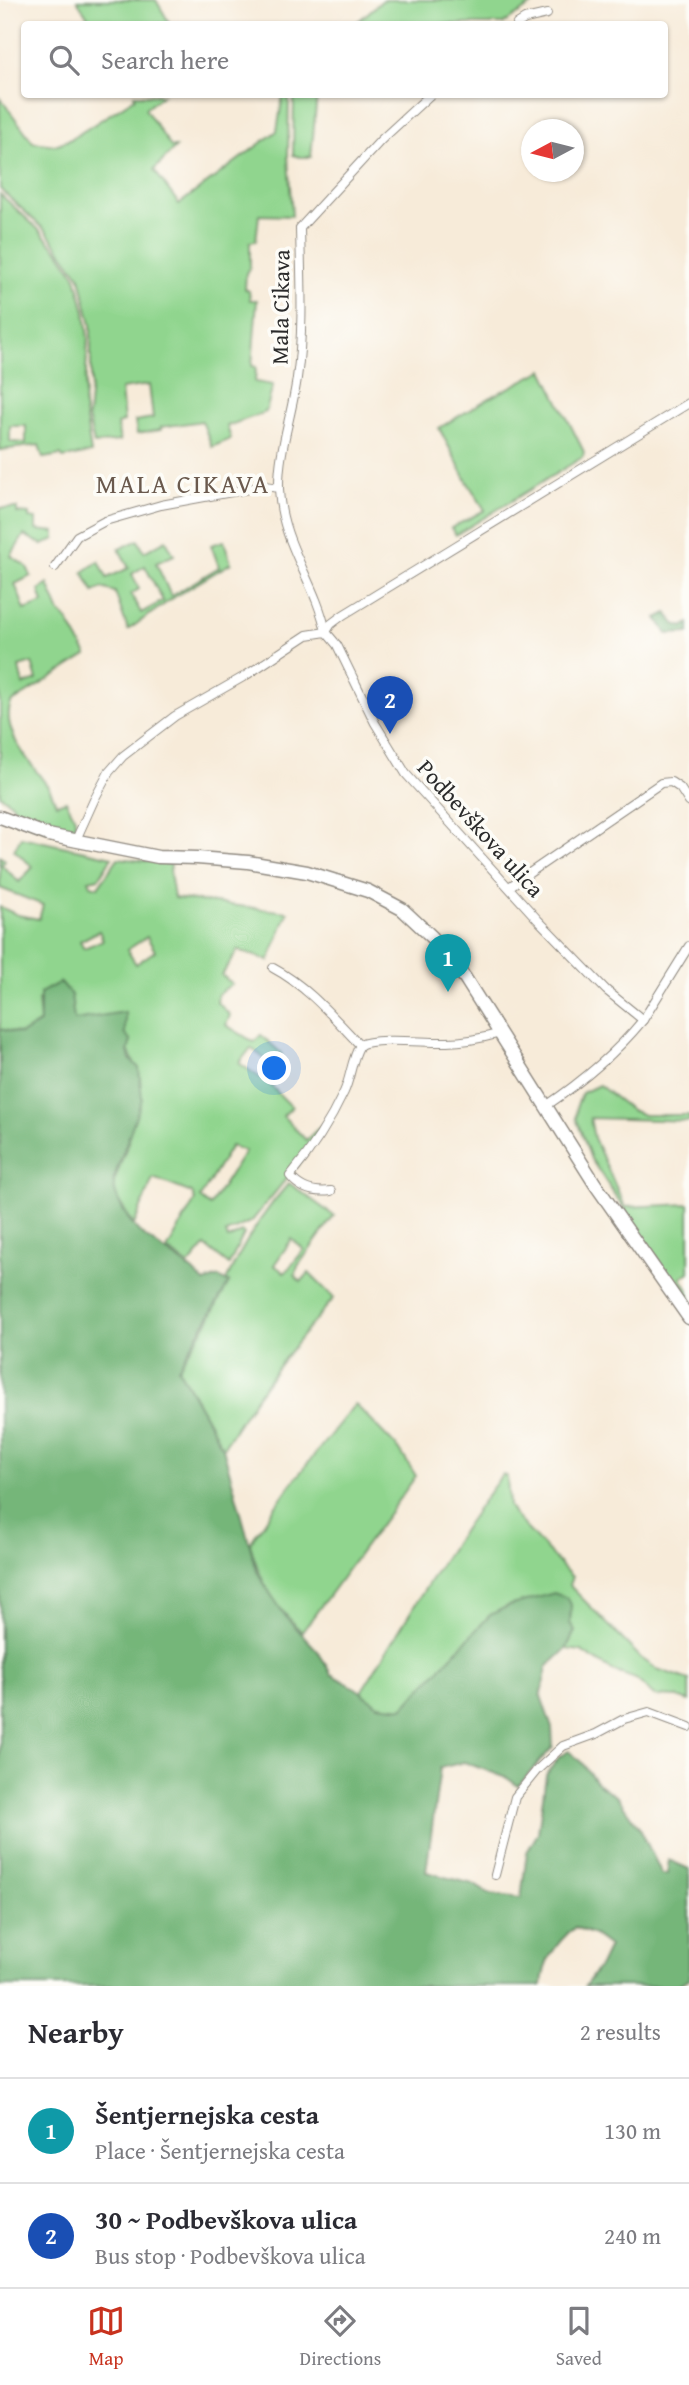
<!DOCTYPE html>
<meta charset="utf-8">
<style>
:root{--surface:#fff;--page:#f2f2f3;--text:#2b2b33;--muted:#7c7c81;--line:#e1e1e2;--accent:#c8321e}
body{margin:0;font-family:"Gentium Book Plus",serif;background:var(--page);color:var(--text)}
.compass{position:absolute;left:521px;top:119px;width:63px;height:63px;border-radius:50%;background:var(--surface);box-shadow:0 2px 5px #0004;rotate:263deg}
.you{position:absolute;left:275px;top:1069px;width:24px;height:24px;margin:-18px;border:5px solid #fff;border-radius:50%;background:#1a73e8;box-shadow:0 0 0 10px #1a73e833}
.badge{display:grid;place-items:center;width:46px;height:46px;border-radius:50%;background:var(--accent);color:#fff;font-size:23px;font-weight:700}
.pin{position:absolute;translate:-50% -58px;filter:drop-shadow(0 2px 4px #0008)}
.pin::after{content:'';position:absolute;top:37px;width:24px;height:21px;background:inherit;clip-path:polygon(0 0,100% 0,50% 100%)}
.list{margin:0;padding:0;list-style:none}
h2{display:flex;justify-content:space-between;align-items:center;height:91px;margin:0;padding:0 28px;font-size:30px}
h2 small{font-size:23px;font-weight:400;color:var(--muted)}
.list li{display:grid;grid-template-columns:46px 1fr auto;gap:21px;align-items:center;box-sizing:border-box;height:105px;padding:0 28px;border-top:2px solid var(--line)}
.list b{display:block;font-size:26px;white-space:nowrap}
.list p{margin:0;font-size:23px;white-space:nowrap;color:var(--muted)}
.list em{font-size:23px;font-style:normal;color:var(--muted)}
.icon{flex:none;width:38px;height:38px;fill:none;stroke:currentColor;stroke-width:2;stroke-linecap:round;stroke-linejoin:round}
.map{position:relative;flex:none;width:689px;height:1986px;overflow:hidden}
.search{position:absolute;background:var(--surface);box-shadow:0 2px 5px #0004;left:21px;right:21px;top:21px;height:77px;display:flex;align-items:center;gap:18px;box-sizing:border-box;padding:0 24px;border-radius:7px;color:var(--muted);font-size:26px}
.sheet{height:301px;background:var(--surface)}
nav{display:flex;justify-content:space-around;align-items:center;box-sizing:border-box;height:98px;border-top:2px solid var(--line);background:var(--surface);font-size:19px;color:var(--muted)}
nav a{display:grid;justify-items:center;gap:4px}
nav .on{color:var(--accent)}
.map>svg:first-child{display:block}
.green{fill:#90d58e;stroke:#5e805c;stroke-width:2;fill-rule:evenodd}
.forest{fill:#74b679;stroke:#507052;stroke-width:2}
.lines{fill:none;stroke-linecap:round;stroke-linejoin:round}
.street-casing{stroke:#918b82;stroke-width:10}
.secondary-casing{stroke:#918b82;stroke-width:15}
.street{stroke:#fff;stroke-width:8}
.secondary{stroke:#fff;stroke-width:12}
.labels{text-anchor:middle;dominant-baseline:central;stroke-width:7;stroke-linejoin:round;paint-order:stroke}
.street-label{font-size:23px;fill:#2b2b2b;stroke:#fdfcf7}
.quarter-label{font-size:26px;letter-spacing:2px;fill:#6a594d;stroke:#fdfcf7}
</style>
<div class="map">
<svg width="689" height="1986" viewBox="0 0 689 1986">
<rect width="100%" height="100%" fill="#fdfcf7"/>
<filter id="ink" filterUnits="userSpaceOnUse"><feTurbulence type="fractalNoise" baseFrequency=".0143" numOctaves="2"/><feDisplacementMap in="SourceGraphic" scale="14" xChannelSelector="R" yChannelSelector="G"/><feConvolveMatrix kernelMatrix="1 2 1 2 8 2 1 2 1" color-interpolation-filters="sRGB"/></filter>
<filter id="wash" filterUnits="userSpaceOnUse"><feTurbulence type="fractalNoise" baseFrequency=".00686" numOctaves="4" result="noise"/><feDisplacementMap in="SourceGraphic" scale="28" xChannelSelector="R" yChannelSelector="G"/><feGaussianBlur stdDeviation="1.57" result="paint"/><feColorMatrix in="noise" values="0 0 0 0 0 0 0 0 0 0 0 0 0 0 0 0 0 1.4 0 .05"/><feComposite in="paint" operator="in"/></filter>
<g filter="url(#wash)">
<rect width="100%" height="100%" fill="#f7ebd9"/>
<!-- green -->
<g class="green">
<path d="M 77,0 L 156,0 L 170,24 L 92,24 Z"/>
<path d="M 383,0 L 539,0 L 503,24 L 355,24 Z"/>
<path d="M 134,95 L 163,95 L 145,109 L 171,147 L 176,147 L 154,170 L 179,204 L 277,131 L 283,95 L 289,95 L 288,157 L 292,216 L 259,215 L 256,241 L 250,242 L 250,267 L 246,273 L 245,289 L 249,291 L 250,300 L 257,300 L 252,366 L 256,367 L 255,382 L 273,385 L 266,412 L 227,426 L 231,439 L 212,447 L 202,421 L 161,427 L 161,430 L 137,434 L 135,421 L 153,418 L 149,385 L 121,389 L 124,422 L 117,424 L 120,441 L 94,444 L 88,417 L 91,384 L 91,325 L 80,277 L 46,231 L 0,189 L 0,98 L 33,142 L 55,145 L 71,139 L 135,98 Z"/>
<path d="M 294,95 L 317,95 L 311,157 L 300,157 L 293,155 Z"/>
<path d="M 0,194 L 38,229 L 59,252 L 76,277 L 85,312 L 88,338 L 84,406 L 91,453 L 63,458 L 61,455 L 43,458 L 39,445 L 0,450 ZM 10,426 L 26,426 L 26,443 L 10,442 Z"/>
<path d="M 543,370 L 584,452 L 583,457 L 456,535 L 451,528 L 485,510 L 468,483 L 439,428 L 491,397 Z"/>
<path d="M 0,508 L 17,508 L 17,513 L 29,514 L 29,518 L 36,519 L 36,530 L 55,532 L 55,539 L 43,545 L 24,535 L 11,556 L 27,567 L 31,576 L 15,584 L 25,610 L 43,603 L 39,590 L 48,584 L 60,613 L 66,618 L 87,655 L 11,703 C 0,731 31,763 46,784 C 51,789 53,797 56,804 L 66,801 C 71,811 77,817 75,828 C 55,836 30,824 11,817 L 16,810 L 11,803 L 0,795 ZM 32,663 L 37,680 L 23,685 L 19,667 Z"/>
<path d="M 138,540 L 144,552 L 166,540 L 174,555 L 156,563 L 171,596 L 219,567 L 211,545 L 224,541 L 231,563 L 176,596 L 128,630 L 115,592 L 102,588 L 94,592 L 83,572 L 99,561 L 107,578 L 129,568 L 119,549 ZM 145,566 L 163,601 L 141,613 L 131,594 L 139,589 L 132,574 Z"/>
<path d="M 21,837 L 112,857 L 99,878 L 89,880 L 91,885 L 98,887 L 118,858 L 171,864 L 170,873 L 174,898 L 288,912 L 269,961 L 238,950 L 222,975 L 232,984 L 218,994 L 217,1002 L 230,1015 L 226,1025 L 254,1042 L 261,1035 L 281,1053 L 282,1058 L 276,1068 L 251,1048 L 239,1063 L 269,1084 L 292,1107 L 283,1116 L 306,1140 L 324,1123 L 309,1151 L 252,1221 L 226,1233 L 228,1239 L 242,1232 L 244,1234 L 229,1265 L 205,1246 L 189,1265 L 167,1250 L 195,1200 L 192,1193 L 153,1178 L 134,1225 L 116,1197 L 113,1185 L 128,1143 L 135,1064 L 128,1050 L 74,1020 L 71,995 L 38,1000 L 40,1022 L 21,1034 L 0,1029 L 0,907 L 18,915 L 39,919 L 43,905 L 0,888 L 0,856 L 5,860 L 2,865 L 19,882 L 33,867 L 14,850 ZM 99,931 L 103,940 L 84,948 L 80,941 ZM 147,937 L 155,951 L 136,964 L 127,950 ZM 231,1146 L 245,1151 L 210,1206 L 200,1198 Z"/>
<path d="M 599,1085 L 631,1110 L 644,1115 L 689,1115 L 689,1121 L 590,1118 L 594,1138 L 625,1207 L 689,1204 L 689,1272 L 681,1278 L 689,1292 L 689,1307 L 591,1159 L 576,1118 L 577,1105 L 582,1093 Z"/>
<path d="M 289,1183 L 334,1216 L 298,1266 L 295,1276 L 301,1282 L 309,1273 L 334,1298 C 291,1347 257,1392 223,1448 L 178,1368 L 206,1325 L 229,1282 L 226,1281 C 243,1244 262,1213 289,1183 ZM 292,1239 L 304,1250 L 285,1273 L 274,1265 Z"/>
<path d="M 355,1404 L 399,1449 L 416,1476 L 302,1632 C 274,1606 259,1580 250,1543 L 288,1488 Z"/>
<path d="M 502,1475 L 507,1476 L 509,1506 L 515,1516 L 572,1577 L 569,1585 L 641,1658 L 657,1669 L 689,1680 L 689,1701 L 677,1697 L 654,1696 L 636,1679 L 613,1671 L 581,1651 L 566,1649 L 575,1631 L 570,1623 L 571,1604 L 526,1602 L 508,1606 L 403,1708 L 378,1705 L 361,1692 C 407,1619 450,1544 502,1475 Z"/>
</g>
<!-- forest -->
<g class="forest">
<path d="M 667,613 L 675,624 L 683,627 L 689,623 L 689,633 L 667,634 L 657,618 Z"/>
<path d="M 60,982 L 71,995 L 74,1020 L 125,1012 L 125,1033 L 131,1041 L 128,1051 L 130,1059 L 139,1068 L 142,1099 L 114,1178 C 111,1194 130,1225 143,1235 C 165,1253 183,1259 204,1282 L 219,1277 L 229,1283 L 178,1368 L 223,1448 L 257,1571 L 270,1593 L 287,1618 L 318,1651 L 331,1674 L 357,1689 L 378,1705 L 403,1708 L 490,1615 L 508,1606 L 554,1593 L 567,1598 L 571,1604 L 570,1623 L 575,1631 L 566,1649 L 547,1667 L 541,1696 L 552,1728 L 553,1747 L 518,1786 L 507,1778 L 464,1762 L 440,1768 L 426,1872 L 473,1884 L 489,1894 L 521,1898 L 527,1852 L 538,1833 L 546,1775 L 560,1756 L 569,1751 L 581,1762 L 596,1782 L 618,1798 L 640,1829 L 662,1874 L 667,1874 L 669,1860 L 689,1869 L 689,1978 L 677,1986 L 585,1986 L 600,1965 L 609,1946 L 594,1935 L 575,1927 C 556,1943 543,1961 542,1986 L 0,1986 L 0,1029 L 21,1034 L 40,1023 L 40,993 Z"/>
</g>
</g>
<g filter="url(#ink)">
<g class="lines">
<!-- street casing -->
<g class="street-casing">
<g id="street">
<path d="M 517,24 L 525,19 L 547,14"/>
<path d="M 55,567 L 77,536 L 105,521 L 161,505 L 265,486 L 279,488"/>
<path d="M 326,632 C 316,583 281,543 279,489 C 278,452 292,415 297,378 C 304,329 301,278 300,228 L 381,140 L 431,94"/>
<path d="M 326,632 L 331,624 L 343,615 L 689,403"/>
<path d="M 75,842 L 94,800 L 109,772 L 123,756 L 175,716 L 245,676 L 307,635 L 326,632 L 337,645 L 375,723 L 406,774 L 538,920 L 606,990 L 643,1020 C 615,1054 583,1081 546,1106"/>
<path d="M 509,887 L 661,783 L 671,782 L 680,788 L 689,802"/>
<path d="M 273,968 C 307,986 333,1017 360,1045"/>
<path d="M 643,1020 L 689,946"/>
<path d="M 331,1191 C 315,1193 300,1189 290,1176 C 311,1151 330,1122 344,1092 C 351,1077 351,1060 360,1045 C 376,1037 426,1043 447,1042 C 466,1042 483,1038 501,1033"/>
<path d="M 495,1875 L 515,1797 L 537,1770 L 563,1746 L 596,1734 L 624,1719 L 649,1712 L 689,1727"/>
</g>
</g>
<!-- secondary casing -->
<g class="secondary-casing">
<path id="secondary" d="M 0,817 L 48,835 L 158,857 L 197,858 L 248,862 L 307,872 L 368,891 L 402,909 L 432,937 L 465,978 L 595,1184 L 689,1318"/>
</g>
<!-- street -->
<use href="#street" class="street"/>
<!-- secondary -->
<use href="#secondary" class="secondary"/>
</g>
</g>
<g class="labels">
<!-- street labels -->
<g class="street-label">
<text transform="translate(280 307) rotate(-89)">Mala Cikava</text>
<text transform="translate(481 828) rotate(48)">Podbevškova ulica</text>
</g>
<!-- quarter labels -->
<g class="quarter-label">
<text x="183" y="483">MALA CIKAVA</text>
</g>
</g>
</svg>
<svg class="compass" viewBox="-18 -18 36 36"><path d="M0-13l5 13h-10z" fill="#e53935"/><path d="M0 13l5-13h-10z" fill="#7c7c81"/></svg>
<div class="you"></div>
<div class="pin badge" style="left:448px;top:992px;background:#0f9aa8">1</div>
<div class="pin badge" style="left:390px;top:734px;background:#1a4fb4">2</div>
<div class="search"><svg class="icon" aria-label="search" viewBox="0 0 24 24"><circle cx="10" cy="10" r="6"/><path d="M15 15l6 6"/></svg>Search here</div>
</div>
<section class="sheet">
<h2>Nearby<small>2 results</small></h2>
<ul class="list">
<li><span class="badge" style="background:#0f9aa8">1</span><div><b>Šentjernejska cesta</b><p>Place · Šentjernejska cesta</p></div><em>130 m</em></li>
<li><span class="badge" style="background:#1a4fb4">2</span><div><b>30 ~ Podbevškova ulica</b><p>Bus stop · Podbevškova ulica</p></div><em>240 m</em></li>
</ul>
</section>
<nav>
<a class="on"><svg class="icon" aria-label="map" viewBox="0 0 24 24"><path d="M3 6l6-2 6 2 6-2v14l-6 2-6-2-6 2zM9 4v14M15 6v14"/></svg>Map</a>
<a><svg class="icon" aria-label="directions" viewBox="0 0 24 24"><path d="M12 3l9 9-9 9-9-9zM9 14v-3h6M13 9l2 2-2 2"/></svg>Directions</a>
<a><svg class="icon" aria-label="saved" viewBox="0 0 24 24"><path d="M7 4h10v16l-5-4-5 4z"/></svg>Saved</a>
</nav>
